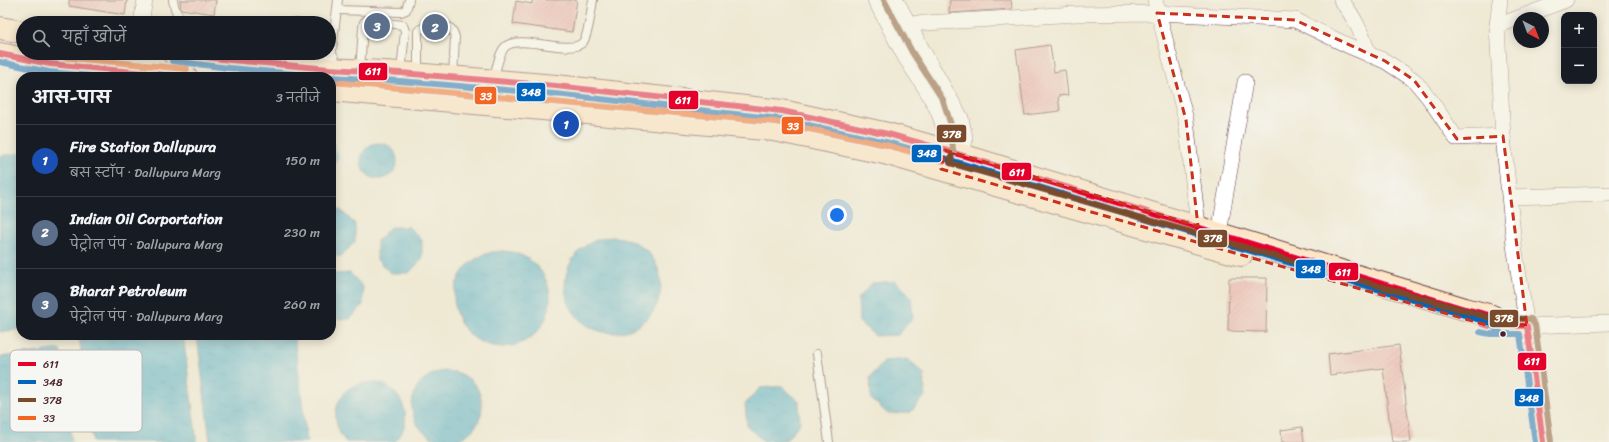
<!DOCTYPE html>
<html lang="hi">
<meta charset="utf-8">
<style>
:root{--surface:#171b24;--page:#242831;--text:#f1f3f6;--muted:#9ea1a6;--line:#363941;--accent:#1a73e8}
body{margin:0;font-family:Sriracha,"Playpen Sans Deva",sans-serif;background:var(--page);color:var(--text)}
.controls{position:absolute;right:12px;top:12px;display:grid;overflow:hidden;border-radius:8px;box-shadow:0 2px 10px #0003}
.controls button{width:36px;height:36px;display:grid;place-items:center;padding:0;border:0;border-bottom:1px solid var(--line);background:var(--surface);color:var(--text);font:20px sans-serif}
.compass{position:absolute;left:1513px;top:12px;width:36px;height:36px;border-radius:50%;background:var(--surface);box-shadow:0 2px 10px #0003;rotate:138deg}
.you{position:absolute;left:837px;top:215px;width:14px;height:14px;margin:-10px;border:3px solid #fff;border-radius:50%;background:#1a73e8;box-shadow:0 0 0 6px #1a73e833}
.badge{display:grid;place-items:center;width:26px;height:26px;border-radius:50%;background:var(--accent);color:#fff;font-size:13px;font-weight:700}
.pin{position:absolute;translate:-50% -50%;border:2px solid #fff;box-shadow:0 1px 4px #0006}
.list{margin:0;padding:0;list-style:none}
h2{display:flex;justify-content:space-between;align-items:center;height:52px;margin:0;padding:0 16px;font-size:17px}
h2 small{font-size:13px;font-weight:400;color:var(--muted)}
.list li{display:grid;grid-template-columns:26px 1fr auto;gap:12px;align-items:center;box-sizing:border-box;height:72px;padding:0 16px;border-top:1px solid var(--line)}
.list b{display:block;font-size:15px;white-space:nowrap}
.list p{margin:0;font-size:13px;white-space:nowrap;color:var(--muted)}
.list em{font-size:13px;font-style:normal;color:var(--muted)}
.icon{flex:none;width:22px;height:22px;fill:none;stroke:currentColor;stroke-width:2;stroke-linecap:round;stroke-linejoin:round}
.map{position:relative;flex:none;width:1609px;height:442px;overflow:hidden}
.search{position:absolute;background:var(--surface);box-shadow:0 2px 10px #0003;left:16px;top:16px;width:320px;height:44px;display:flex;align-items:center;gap:10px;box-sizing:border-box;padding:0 14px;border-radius:22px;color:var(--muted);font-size:15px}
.panel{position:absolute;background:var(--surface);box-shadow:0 2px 10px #0003;left:16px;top:72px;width:320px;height:268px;border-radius:16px}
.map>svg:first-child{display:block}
.water{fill:url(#water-ripples);stroke:#4c667c}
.building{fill:url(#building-hatch)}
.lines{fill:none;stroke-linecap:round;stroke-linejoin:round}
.lane-casing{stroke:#633d44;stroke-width:10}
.street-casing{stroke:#633d44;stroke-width:16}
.secondary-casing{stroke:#633d44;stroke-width:24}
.lane{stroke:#fff;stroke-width:8}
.street{stroke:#fff;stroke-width:15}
.secondary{stroke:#fee5c5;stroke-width:22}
.bus-1-casing{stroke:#f6f6f2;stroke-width:9}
.bus-2-casing{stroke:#f6f6f2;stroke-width:9}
.bus-3-casing{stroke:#f6f6f2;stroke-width:9}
.bus-4-casing{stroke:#f6f6f2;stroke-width:9}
.bus-1{stroke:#e4002b;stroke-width:6}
.bus-2{stroke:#0065bd;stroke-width:6}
.bus-3{stroke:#7a4b2a;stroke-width:6}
.bus-4{stroke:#f26522;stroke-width:6}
.marked{fill:none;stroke:#c8321e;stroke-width:3;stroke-dasharray:8 5;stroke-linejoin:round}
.bus-dot{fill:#4a1f2b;stroke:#f6f6f2;stroke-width:1.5}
.key{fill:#f6f6f2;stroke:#c2b6b6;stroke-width:1}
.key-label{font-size:11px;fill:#4a1f2b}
.line-badge{stroke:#f6f6f2;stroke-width:1.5}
.badge-label{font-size:11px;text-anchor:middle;font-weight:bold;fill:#fff}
</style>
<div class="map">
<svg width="1609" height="442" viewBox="0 0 1609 442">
<defs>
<pattern id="water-ripples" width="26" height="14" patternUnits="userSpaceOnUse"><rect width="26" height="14" fill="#4eaecd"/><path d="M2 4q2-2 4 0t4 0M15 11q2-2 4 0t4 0" fill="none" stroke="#438da7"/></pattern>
<pattern id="building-hatch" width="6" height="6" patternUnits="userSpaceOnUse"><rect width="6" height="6" fill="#eca4a1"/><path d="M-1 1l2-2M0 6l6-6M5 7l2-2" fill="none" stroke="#c18583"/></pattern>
</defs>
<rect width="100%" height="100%" fill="#f6f6f2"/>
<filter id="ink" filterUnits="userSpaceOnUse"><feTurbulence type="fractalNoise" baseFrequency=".025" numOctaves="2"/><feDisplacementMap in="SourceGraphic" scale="8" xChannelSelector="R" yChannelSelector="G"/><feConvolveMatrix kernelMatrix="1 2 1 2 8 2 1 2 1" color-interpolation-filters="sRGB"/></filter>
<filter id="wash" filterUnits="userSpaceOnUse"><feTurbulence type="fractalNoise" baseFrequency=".012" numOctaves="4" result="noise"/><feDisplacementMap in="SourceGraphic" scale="16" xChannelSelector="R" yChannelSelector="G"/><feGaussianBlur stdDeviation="0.9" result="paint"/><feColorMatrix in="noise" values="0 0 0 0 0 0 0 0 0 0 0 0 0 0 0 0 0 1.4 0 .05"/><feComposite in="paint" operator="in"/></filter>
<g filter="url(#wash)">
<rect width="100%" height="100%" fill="#efe9d4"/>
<!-- water -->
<g class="water">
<path d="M 331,141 L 333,142 L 338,156 L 333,169 L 331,170 Z"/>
<circle cx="379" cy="161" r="18"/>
<path d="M 21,153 L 21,329 L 0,332 L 0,156 Z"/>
<path d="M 331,210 L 341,210 L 355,224 L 355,242 L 341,256 L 331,256 Z"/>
<path d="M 390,227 L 409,227 L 422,240 L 422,259 L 409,273 L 390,273 L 377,260 L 377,241 Z"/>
<circle cx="613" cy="285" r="48"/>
<circle cx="502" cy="299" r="48"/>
<path d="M 350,273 L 363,287 L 363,305 L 350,319 L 331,319 L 331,274 Z"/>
<path d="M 895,281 L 911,296 L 913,318 L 898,335 L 875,336 L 859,322 L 858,299 L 872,283 Z"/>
<path d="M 79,335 L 183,335 L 197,442 L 93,442 Z"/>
<path d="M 197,335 L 294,335 L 307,442 L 210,442 Z"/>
<path d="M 60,349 L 72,442 L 0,442 L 0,357 Z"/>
<path d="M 907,359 L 924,374 L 925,396 L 910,413 L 888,414 L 871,399 L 870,377 L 885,361 Z"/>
<circle cx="447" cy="406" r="35"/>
<path d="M 372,382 C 376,383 381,383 384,385 C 401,392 411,415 402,432 C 401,435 397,439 395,442 L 346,442 C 333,428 332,405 346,391 C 353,385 363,383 372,382 Z"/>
<path d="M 782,386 L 799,401 L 800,423 L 786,440 L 763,441 L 747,426 L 745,404 L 760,388 Z"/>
</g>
<g id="blocks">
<!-- building -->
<g class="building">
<path d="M 69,0 L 127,0 L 125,15 L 69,6 Z"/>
<path d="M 180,0 L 216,0 L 214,14 L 181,9 Z"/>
<path d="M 532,0 L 577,0 L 572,32 L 513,24 L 516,1 L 532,4 Z"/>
<path d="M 950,0 L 1011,0 L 1012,9 L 949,13 Z"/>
<path d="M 1050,45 L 1054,72 L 1065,70 L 1068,95 L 1058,96 L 1060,111 L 1025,115 L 1016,50 Z"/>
<path d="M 1229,278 L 1267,278 L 1266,332 L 1228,331 Z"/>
<path d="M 1399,345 L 1411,442 L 1392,442 L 1383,368 L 1330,375 L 1328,354 Z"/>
<path d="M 1302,427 L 1304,442 L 1282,442 L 1281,430 Z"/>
</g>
</g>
</g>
<g filter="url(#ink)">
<use href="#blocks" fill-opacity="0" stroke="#633d44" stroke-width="1"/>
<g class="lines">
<!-- lane casing -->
<g class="lane-casing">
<g id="lane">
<path d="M 173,0 C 175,12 178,19 190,23"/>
<path d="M 337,10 L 401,12 L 406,10 L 409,0"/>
<path d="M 259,23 L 297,23"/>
<path d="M 331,58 L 338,0"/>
<path d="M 360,70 L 363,27 L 364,22 L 367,21 L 403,25 L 405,31 L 401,72"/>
<path d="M 418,74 L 418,31 C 422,26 445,24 450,28 C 453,30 454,34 455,37 L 453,77"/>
<path d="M 493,80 C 496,72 499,51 506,46 C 522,34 572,56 583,42 C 589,34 591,10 593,0"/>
<path d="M 817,354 L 829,442"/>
</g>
</g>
<!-- street casing -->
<g class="street-casing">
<g id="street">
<path d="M 875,0 C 885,18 894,37 904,55 C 923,88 953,117 943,159"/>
<path d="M 896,0 L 924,53 L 961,118 L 965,137 L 962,165"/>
<path d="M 1155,0 L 1186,120 L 1198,226"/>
<path d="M 1341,0 C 1355,18 1362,33 1369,55"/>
<path d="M 1500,0 L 1497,26 L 1503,136 L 1514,245 L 1527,326 L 1609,323"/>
<path d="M 141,23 L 145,0"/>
<path d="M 908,24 L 1076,14 L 1157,13 L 1295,20 L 1349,46 L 1385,61 L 1414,80 L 1429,98 L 1456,138 L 1503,136"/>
<path d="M 1497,26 L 1566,0"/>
<path d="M 286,53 L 329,56 L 331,58 L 330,69"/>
<path d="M 1510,197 L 1609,194"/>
<path d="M 1219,233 L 1245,82"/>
</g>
</g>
<!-- secondary casing -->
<g class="secondary-casing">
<g id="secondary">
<path d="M 0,28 L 23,32"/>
<path d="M 173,53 L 230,60 L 330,69 L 401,73 L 556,86 L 782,111 L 888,134 L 945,150 L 1465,309 L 1492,316 L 1505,325"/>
<path d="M 0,54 L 50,64 L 186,77"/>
<path d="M 331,90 L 774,130 L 884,153 L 1241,255"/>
<path d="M 1491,326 L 1527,326 L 1543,442"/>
</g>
</g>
<!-- lane -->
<use href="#lane" class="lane"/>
<!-- street -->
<use href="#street" class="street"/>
<!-- secondary -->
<use href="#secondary" class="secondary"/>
<!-- bus-1 casing -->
<g class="bus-1-casing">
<g id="bus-1">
<path d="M 173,53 L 230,60 L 330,69 L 401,73 L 556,86 L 782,111 L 888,134 L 945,150 L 1465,309 L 1492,316 L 1505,325"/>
<path d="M 0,54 L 50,64 L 186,77"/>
<path d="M 1482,324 L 1490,326 L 1527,326 L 1543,442"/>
</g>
</g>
<!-- bus-2 casing -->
<g class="bus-2-casing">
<g id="bus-2">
<path d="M 172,61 L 229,68 L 330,77"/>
<path d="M 0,62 L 49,72 L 102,77"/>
<path d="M 331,77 L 400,81 L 555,94 L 781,119 L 886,142 L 943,158 L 1489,323 L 1500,332"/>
<path d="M 1480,332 L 1490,334 L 1520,334 L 1535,442"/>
</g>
</g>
<!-- bus-3 casing -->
<g class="bus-3-casing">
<path id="bus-3" d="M 884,0 L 912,52 L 943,100 L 951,125 L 953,150 L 950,163 L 1491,318 L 1531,319 L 1535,325 L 1551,441"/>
</g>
<!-- bus-4 casing -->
<g class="bus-4-casing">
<g id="bus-4">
<path d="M 36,53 L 51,56 L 187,69"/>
<path d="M 332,82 L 775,122 L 886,145 L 943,161"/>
</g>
</g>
<!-- bus-1 -->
<use href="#bus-1" class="bus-1"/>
<!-- bus-2 -->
<use href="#bus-2" class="bus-2"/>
<!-- bus-3 -->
<use href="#bus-3" class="bus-3"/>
<!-- bus-4 -->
<use href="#bus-4" class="bus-4"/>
</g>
</g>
<!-- marked area -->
<path d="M0 0H1609V442H0ZM 1157,13 L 1295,20 L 1385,61 L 1414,80 L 1457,139 L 1503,136 L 1527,326 L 1490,326 L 941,169 L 945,150 L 1198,226 L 1186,120 Z" fill="#efe9d4" fill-opacity=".55" fill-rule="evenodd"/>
<path class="marked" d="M 1157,13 L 1295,20 L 1385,61 L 1414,80 L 1457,139 L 1503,136 L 1527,326 L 1490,326 L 941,169 L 945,150 L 1198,226 L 1186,120 Z"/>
<!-- markers -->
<circle class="bus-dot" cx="1503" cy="334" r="3.5"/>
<!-- legend -->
<rect x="10" y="350" width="132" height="82" rx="6" class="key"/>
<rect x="18" y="362" width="18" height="4" fill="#e4002b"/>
<rect x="18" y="380" width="18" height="4" fill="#0065bd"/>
<rect x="18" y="398" width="18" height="4" fill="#7a4b2a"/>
<rect x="18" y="416" width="18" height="4" fill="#f26522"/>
<g class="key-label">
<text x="43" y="368">611</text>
<text x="43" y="386">348</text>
<text x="43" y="404">378</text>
<text x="43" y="422">33</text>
</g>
<g class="line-badge">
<rect x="358" y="62" width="30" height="19" rx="4" fill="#e4002b"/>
<rect x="516" y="82" width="30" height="20" rx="4" fill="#0065bd"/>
<rect x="474" y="86" width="23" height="19" rx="4" fill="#f26522"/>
<rect x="668" y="90" width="31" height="20" rx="4" fill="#e4002b"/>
<rect x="781" y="116" width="23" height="19" rx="4" fill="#f26522"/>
<rect x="936" y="124" width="31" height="19" rx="4" fill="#7a4b2a"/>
<rect x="911" y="144" width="31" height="19" rx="4" fill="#0065bd"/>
<rect x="1001" y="162" width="31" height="19" rx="4" fill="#e4002b"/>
<rect x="1197" y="229" width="31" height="19" rx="4" fill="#7a4b2a"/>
<rect x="1295" y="259" width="31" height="20" rx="4" fill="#0065bd"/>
<rect x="1328" y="262" width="31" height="19" rx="4" fill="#e4002b"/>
<rect x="1489" y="309" width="30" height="19" rx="4" fill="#7a4b2a"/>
<rect x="1517" y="352" width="30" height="19" rx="4" fill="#e4002b"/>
<rect x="1514" y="388" width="30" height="19" rx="4" fill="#0065bd"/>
</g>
<g class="badge-label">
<text x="373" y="75">611</text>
<text x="531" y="96">348</text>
<text x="486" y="100">33</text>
<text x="683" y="104">611</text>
<text x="793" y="130">33</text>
<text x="952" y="138">378</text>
<text x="927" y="157">348</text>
<text x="1017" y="176">611</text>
<text x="1213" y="242">378</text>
<text x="1311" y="273">348</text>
<text x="1343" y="276">611</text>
<text x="1504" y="322">378</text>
<text x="1532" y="365">611</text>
<text x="1529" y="402">348</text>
</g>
</svg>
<div class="controls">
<button>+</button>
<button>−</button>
</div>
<svg class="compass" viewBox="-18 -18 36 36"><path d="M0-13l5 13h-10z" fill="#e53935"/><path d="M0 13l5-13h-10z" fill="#9ea1a6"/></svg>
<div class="you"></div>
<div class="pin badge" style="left:566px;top:124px;background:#1a4fb4">1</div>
<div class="pin badge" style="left:435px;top:27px;background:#5c6f8a">2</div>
<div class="pin badge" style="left:377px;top:26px;background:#5c6f8a">3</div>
<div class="search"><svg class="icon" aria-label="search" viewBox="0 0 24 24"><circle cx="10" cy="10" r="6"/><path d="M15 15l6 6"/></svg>यहाँ खोजें</div>
<section class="panel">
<h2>आस-पास<small>3 नतीजे</small></h2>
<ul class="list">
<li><span class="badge" style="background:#1a4fb4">1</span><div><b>Fire Station Dallupura</b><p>बस स्टॉप · Dallupura Marg</p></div><em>150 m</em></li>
<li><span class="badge" style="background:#5c6f8a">2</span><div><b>Indian Oil Corportation</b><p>पेट्रोल पंप · Dallupura Marg</p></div><em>230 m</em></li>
<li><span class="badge" style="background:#5c6f8a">3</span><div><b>Bharat Petroleum</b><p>पेट्रोल पंप · Dallupura Marg</p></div><em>260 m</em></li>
</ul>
</section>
</div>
